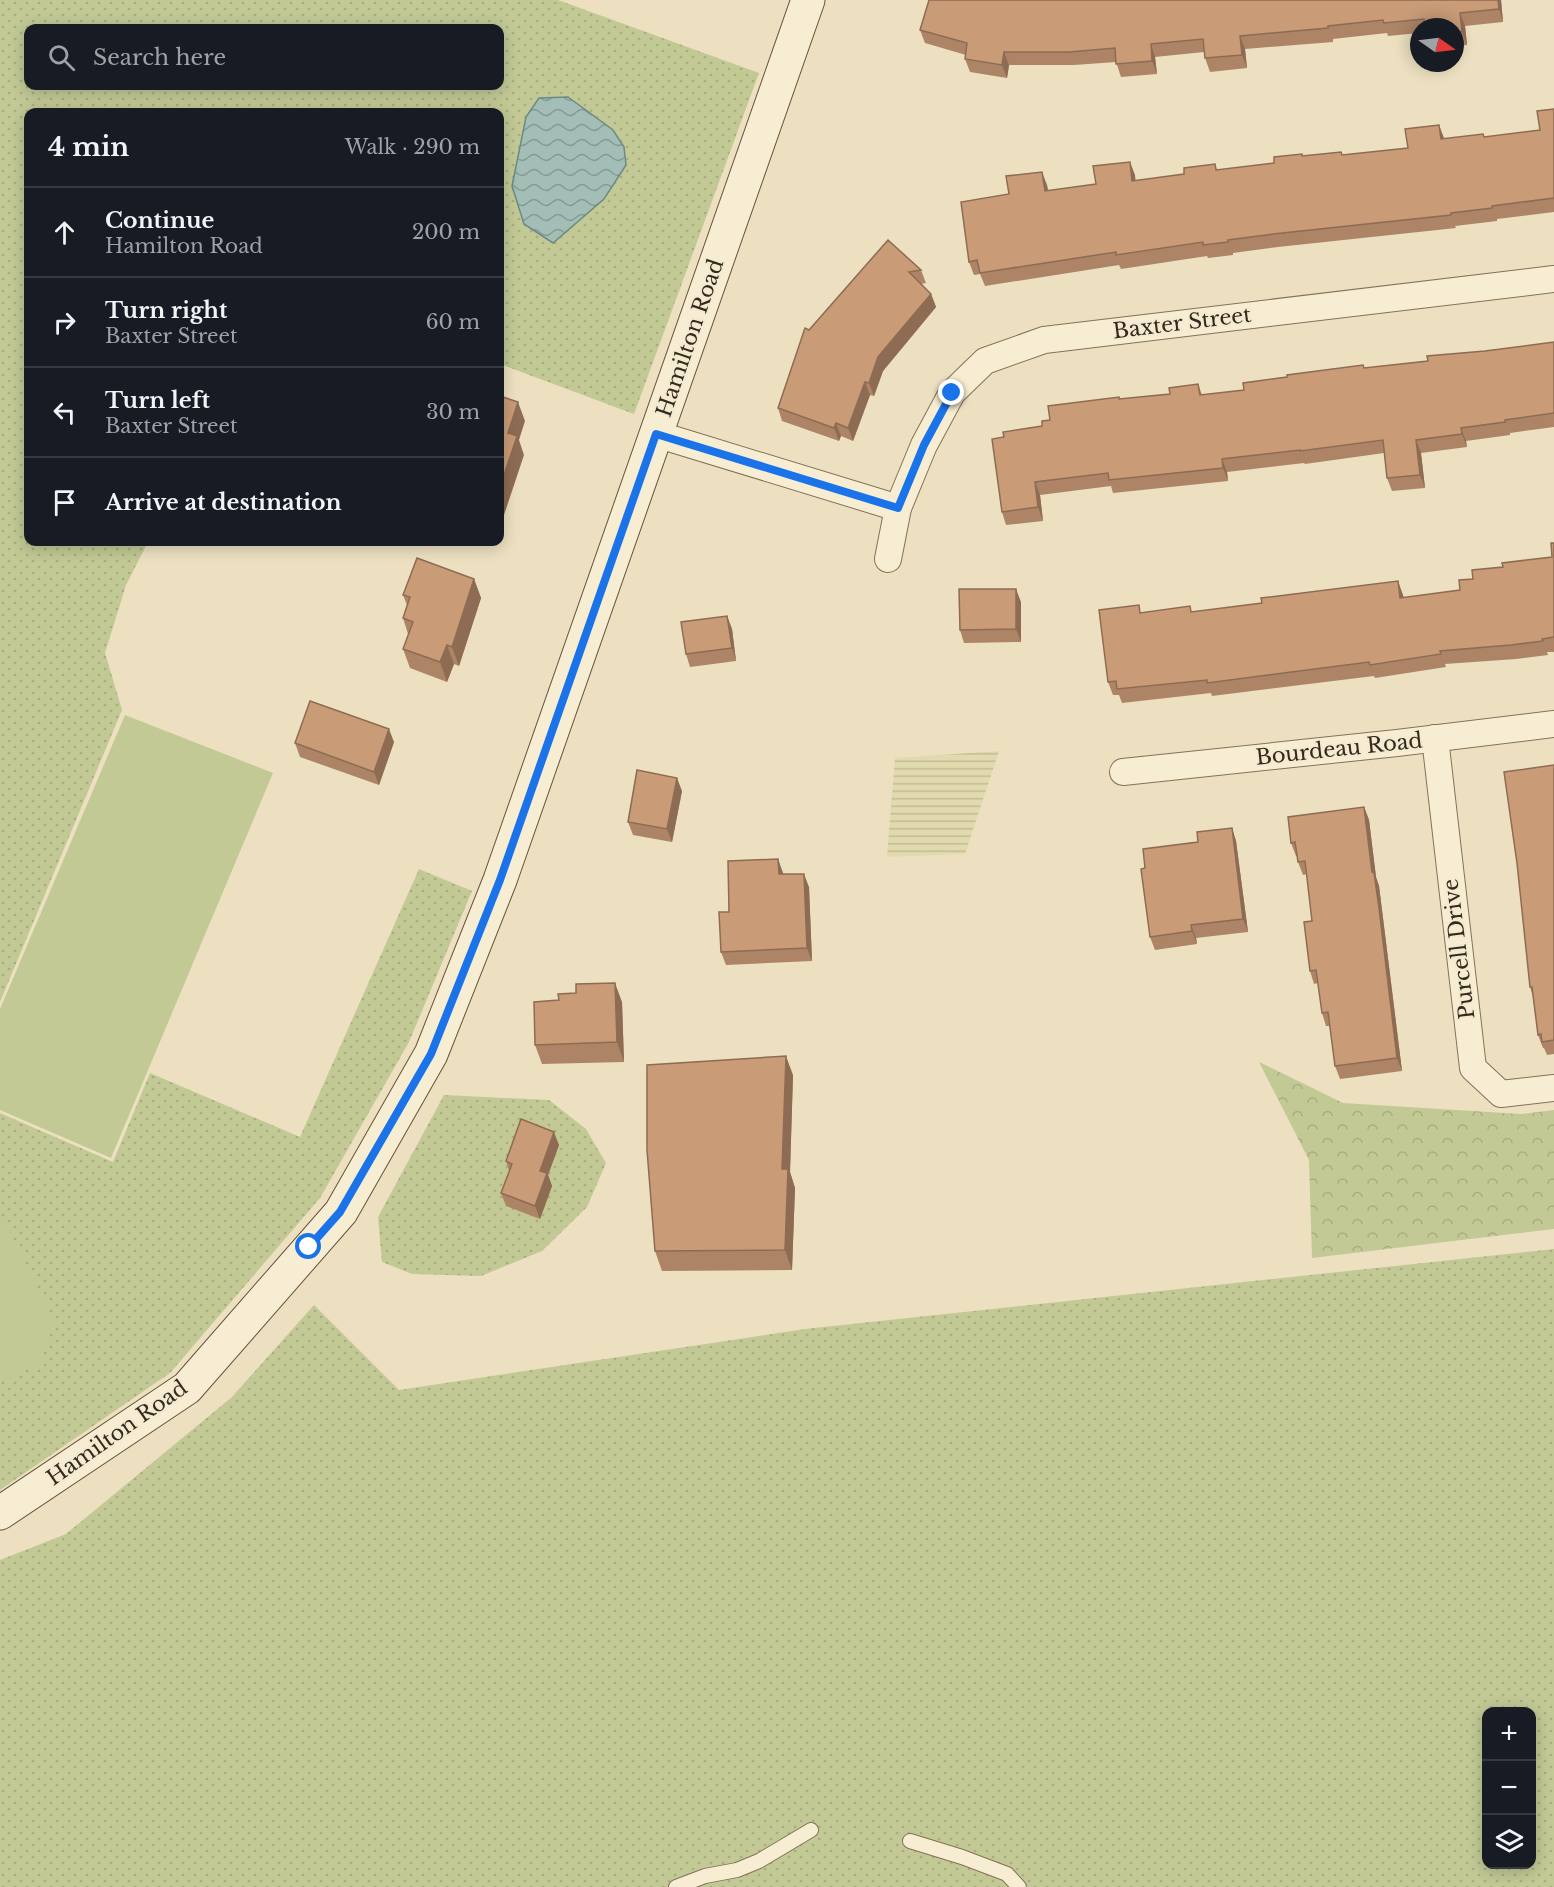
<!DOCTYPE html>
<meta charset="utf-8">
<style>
:root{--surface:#171b24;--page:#20242c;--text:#f1f3f6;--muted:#9ea1a6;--line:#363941}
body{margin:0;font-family:"Libre Baskerville",serif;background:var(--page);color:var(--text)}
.controls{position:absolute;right:18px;bottom:18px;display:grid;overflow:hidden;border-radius:12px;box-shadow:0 3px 15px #0003}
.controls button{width:54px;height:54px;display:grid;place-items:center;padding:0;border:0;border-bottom:2px solid var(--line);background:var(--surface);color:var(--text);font:30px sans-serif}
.compass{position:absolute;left:1410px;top:18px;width:54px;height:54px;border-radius:50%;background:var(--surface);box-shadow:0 3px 15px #0003;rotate:104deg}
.stop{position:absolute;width:18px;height:18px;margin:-14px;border:4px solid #1a73e8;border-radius:50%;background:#fff}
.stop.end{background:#1a73e8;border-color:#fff;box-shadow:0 2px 6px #0008}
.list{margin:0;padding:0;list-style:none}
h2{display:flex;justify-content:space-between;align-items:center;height:78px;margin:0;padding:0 24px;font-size:26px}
h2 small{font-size:20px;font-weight:400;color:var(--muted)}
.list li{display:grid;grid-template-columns:39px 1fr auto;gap:18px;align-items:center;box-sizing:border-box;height:90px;padding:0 24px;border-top:2px solid var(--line)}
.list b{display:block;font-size:22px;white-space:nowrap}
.list p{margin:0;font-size:20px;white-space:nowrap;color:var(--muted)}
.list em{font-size:20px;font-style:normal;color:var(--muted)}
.icon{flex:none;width:33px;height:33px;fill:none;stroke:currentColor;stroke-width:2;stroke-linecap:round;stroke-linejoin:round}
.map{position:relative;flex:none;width:1554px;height:1887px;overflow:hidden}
.search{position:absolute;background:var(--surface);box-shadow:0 3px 15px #0003;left:24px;top:24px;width:480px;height:66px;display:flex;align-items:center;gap:15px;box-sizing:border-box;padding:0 21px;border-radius:12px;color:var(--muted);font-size:22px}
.panel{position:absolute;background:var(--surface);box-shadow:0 3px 15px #0003;left:24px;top:108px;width:480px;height:438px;border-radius:12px}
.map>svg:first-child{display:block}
.farmland{fill:url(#farmland-rules)}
.grass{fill:url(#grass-dots);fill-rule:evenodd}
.forest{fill:url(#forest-crowns)}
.park{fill:#c2c995}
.water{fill:url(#water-waves);stroke:#6b8b84;stroke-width:1.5}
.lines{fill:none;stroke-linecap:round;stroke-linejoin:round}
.lane-casing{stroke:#847159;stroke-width:16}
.street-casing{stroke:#847159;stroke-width:28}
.secondary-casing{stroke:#66523c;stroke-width:35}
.lane{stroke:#f7edd3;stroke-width:14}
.street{stroke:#f7edd3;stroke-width:26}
.secondary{stroke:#f7edd3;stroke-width:33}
.wall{fill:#ad8566}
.shaded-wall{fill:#8d6c53}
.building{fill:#c99b77;stroke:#8d6c53;stroke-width:1.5}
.route{stroke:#1a73e8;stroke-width:8}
.labels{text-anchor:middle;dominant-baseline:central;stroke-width:4.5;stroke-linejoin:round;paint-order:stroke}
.street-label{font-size:21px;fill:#34291d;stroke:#f4ead0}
</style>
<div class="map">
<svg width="1554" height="1887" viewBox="0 0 1554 1887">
<defs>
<pattern id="farmland-rules" width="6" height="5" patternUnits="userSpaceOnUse" patternTransform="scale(1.5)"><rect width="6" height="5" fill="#e1daae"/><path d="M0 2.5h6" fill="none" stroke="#c2bb95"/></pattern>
<pattern id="grass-dots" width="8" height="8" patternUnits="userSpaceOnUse" patternTransform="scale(1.5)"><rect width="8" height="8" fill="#c2c995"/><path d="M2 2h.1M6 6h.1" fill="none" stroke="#a7ad80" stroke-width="1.8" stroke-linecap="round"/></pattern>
<pattern id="forest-crowns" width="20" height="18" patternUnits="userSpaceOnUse" patternTransform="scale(1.5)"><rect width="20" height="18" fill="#c2c995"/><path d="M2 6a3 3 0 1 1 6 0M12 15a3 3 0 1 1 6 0" fill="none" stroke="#a7ad80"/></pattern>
<pattern id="water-waves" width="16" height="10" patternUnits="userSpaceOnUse" patternTransform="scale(1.5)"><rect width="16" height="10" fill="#a3beb7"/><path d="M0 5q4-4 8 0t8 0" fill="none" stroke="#869a94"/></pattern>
</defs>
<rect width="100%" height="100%" fill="#ece0c0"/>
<!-- farmland -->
<path class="farmland" d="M 999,751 L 965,854 L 887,857 L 895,758 Z"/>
<!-- grass -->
<g class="grass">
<path d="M 0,0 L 558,0 L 759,73 L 634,414 L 500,364 L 500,112 L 28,112 L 28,542 L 148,542 L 126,585 L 105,653 L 122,710 L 0,1002 ZM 28,28 L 500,28 L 500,86 L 28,86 Z"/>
<path d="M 419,869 L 472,891 L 409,1042 L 320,1198 L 170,1373 L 0,1490 L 0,1113 L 113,1162 L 150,1073 L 300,1137 Z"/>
<path d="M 444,1095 L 549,1100 L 586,1129 L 606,1163 L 587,1207 L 542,1251 L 481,1276 L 412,1274 L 382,1262 L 378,1217 Z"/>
<path d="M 1554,1249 L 1554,1887 L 0,1887 L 0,1560 L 66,1534 L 232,1397 L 314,1305 L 399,1390 L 805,1329 ZM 1486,1712 L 1532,1712 L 1532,1864 L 1486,1864 Z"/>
</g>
<!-- forest -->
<path class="forest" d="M 1259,1062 L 1343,1103 L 1521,1114 L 1554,1110 L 1554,1229 L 1312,1258 L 1309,1160 Z"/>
<!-- park -->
<g class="park">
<path d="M 125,715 L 273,773 L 111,1158 L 0,1110 L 0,1009 Z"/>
<path d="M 0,1213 L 55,1321 L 40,1364 L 0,1382 Z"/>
</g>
<!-- water -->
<path class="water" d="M 568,97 L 613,130 L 624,147 L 626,165 L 604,199 L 553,243 L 524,224 L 512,186 L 526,117 L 539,98 Z"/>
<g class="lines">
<!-- lane casing -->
<g class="lane-casing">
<g id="lane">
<path d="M 910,1841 L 962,1857 L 1007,1874 L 1019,1887"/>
<path d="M 676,1887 L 705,1876 L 737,1870 L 759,1861 L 811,1830"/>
</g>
</g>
<!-- street casing -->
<g class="street-casing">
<g id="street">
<path d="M 656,434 L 898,508"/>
<path d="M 888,559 L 898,508 L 924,445 L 952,393 L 985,361 L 1044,340 L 1554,279"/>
<path d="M 1435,738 L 1473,1068 L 1501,1094 L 1554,1088"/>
<path d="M 1123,772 L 1397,743 L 1554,724"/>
</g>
</g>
<!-- secondary casing -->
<g class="secondary-casing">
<path id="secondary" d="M 0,1513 L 187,1388 L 341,1212 L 431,1054 L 500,880 L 808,0"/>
</g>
<!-- lane -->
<use href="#lane" class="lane"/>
<!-- street -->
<use href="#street" class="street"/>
<!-- secondary -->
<use href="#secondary" class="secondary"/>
</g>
<!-- wall -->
<g class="wall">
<path d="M 929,0 L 1501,0 L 1503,22 L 1465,26 L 1467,45 L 1455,46 L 1455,27 L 1419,27 L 1419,33 L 1388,36 L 1387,33 L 1333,39 L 1333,42 L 1245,49 L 1247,68 L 1210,72 L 1205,58 L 1204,52 L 1155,57 L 1157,74 L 1121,77 L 1116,62 L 1074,65 L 1009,65 L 1007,78 L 970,72 L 965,59 L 966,55 L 925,43 L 920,30 Z"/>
<path d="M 1554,109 L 1554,212 L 1497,219 L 1497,221 L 1455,226 L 1456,228 L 1278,247 L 1233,253 L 1233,255 L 1208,258 L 1207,256 L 1121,269 L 1119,265 L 985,286 L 980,274 L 974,275 L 969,262 L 1009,194 L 1047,185 L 1048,191 L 1096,184 L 1135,175 L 1135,181 L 1184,174 L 1215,164 L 1217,170 L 1274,163 L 1303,156 L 1343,155 L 1408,148 L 1444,139 L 1483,134 L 1484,137 L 1540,130 Z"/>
<path d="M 888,240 L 921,270 L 926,283 L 921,284 L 931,294 L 936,307 L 883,371 L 874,396 L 870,395 L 853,441 L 841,436 L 839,441 L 782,421 L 778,408 L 809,330 Z"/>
<path d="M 1554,342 L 1554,427 L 1510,433 L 1510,435 L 1466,441 L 1467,447 L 1421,453 L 1425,488 L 1392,491 L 1387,478 L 1384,453 L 1305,464 L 1304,463 L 1227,472 L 1228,481 L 1113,493 L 1111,486 L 1040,495 L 1043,521 L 1006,525 L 1002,512 L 1004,437 L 1042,426 L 1050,420 L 1120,399 L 1170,394 L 1198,384 L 1202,395 L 1244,390 L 1364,368 L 1428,361 L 1485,351 Z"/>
<path d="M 1554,543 L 1554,652 L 1547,652 L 1548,655 L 1516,659 L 1445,664 L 1446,667 L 1375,678 L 1374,676 L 1212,696 L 1211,693 L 1122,703 L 1119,695 L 1113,695 L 1108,682 L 1142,612 L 1192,612 L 1403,595 L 1404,598 L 1460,590 L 1473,579 L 1503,567 L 1552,557 Z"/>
<path d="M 474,579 L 481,598 L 459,666 L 454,664 L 447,682 L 410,668 L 403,649 L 408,634 L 403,618 L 407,605 L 403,595 Z"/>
<path d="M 1021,602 L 1021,642 L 964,643 L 960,630 Z"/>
<path d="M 727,616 L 732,629 L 736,661 L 690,667 L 686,654 Z"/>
<path d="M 394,742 L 379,785 L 300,757 L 295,743 Z"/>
<path d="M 1554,765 L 1554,1054 L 1547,1055 L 1544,1048 L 1543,1048 L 1538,1035 L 1533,997 L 1530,987 Z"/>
<path d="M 682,791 L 672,842 L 633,835 L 628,822 Z"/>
<path d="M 1364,807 L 1369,820 L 1376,877 L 1379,886 L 1402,1071 L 1340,1079 L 1335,1066 L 1330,1026 L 1326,1026 L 1322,1013 L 1318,983 L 1314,984 L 1310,971 L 1312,921 L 1307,874 L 1303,875 L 1298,862 L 1297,856 L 1296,856 L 1291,843 Z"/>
<path d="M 1232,828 L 1236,841 L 1248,932 L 1196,938 L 1197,944 L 1155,950 L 1150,937 L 1145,868 L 1198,842 Z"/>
<path d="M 778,859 L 783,874 L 809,887 L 812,961 L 726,965 L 721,952 L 729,912 Z"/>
<path d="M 622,1002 L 624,1062 L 542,1064 L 535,1045 Z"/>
<path d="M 793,1075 L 790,1172 L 795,1188 L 792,1270 L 662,1271 L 655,1251 Z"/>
<path d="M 559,1145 L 548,1175 L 552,1186 L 540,1219 L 506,1206 L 501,1193 L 509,1171 L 506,1161 Z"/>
</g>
<!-- shaded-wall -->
<g class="shaded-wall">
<path d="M 1498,0 L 1501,0 L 1503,22 L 1499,9 Z"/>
<path d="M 1460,13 L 1465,26 L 1467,45 L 1462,32 Z"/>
<path d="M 1240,36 L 1245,49 L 1247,68 L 1242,55 Z"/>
<path d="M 1151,44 L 1155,57 L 1157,74 L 1152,61 Z"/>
<path d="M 1004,52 L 1009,65 L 1007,78 L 1002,65 Z"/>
<path d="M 1439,125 L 1444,138 L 1446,152 L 1441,139 Z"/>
<path d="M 1130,162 L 1135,175 L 1137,194 L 1132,181 Z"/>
<path d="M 1042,172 L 1047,185 L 1050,204 L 1045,191 Z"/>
<path d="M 931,294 L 936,307 L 883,371 L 874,396 L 869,383 L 878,357 Z"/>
<path d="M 865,382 L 870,395 L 853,441 L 848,428 Z"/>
<path d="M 518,402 L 525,421 L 519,440 L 524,455 L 503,518 L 500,509 L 500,487 L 508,433 Z"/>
<path d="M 836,423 L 841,436 L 839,441 L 834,428 Z"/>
<path d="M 1461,428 L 1466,441 L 1467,447 L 1462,434 Z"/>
<path d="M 1416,440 L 1421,453 L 1425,488 L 1420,475 Z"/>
<path d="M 1222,459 L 1227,472 L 1228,481 L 1223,468 Z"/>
<path d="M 1035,482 L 1040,495 L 1043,521 L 1038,507 Z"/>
<path d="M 474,579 L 481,598 L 459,666 L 452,647 Z"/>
<path d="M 1398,581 L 1403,595 L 1405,612 L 1400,598 Z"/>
<path d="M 1016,589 L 1021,602 L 1021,642 L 1016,629 Z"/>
<path d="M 727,616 L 732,629 L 736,661 L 732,648 Z"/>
<path d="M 447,645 L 454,664 L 447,682 L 440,662 Z"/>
<path d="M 389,729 L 394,742 L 379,785 L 374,772 Z"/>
<path d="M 677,778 L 682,791 L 672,842 L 667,829 Z"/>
<path d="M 1364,807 L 1369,820 L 1376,877 L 1379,886 L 1402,1071 L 1397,1058 Z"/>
<path d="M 1232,828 L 1236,841 L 1248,932 L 1243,919 Z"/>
<path d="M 778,859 L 783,873 L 783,887 L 779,874 Z"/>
<path d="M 804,874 L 809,887 L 812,961 L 807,948 Z"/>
<path d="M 1191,925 L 1196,938 L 1197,944 L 1192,931 Z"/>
<path d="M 615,983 L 622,1002 L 624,1062 L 617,1042 Z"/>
<path d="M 786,1056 L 793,1075 L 790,1172 L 795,1188 L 792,1270 L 785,1250 L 782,1169 Z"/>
<path d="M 554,1132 L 559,1145 L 548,1175 L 552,1186 L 540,1219 L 535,1206 L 540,1171 Z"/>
</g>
<!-- building -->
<g class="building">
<path d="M 929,0 L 1498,0 L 1499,9 L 1460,13 L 1462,32 L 1455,32 L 1455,27 L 1425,27 L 1424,19 L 1384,23 L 1383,20 L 1328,26 L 1328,28 L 1240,36 L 1242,55 L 1205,58 L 1203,39 L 1151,44 L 1152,61 L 1116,64 L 1115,48 L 1069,52 L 1004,52 L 1002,65 L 965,59 L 967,43 L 920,30 Z"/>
<path d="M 1554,109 L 1554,198 L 1492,206 L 1492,208 L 1451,213 L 1451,215 L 1273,234 L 1228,240 L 1228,242 L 1203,245 L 1203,242 L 1116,255 L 1116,252 L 980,273 L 977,260 L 969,262 L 961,202 L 1009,194 L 1006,176 L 1042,172 L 1045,191 L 1096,184 L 1093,166 L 1130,162 L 1132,181 L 1184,174 L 1184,168 L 1215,164 L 1216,170 L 1274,163 L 1274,157 L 1302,154 L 1302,156 L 1341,152 L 1342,155 L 1408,148 L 1405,129 L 1439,125 L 1441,139 L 1483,134 L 1484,137 L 1540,130 L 1537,111 Z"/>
<path d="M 888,240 L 921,270 L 909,272 L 931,294 L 878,357 L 869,383 L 865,382 L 848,428 L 836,423 L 834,428 L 778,408 L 805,328 L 809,330 Z"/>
<path d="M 1554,342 L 1554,413 L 1505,420 L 1505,422 L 1461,428 L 1462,434 L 1416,440 L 1420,475 L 1387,478 L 1383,440 L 1300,451 L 1300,450 L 1222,459 L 1223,468 L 1109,480 L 1108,473 L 1035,482 L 1038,507 L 1002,512 L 992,439 L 1004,437 L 1003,432 L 1042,426 L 1042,421 L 1050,420 L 1048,406 L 1119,397 L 1119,399 L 1170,394 L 1169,388 L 1198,384 L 1200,395 L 1244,390 L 1243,383 L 1287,377 L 1287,375 L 1363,365 L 1364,368 L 1428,361 L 1427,356 L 1485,351 Z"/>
<path d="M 500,396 L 518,402 L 508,433 L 517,436 L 500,487 Z"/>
<path d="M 1551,543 L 1554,543 L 1554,637 L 1542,639 L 1543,641 L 1511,645 L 1440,651 L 1441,654 L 1370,665 L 1369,662 L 1207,683 L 1207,680 L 1117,689 L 1116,681 L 1108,682 L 1099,610 L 1139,605 L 1140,613 L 1190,606 L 1191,612 L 1262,603 L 1261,598 L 1398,581 L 1400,598 L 1460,590 L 1459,580 L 1473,579 L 1472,570 L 1503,567 L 1502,563 L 1552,557 Z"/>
<path d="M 417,558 L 474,579 L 452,647 L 447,645 L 440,662 L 403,649 L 413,622 L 403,618 L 410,597 L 403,595 Z"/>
<path d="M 959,589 L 1016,589 L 1016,629 L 960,630 Z"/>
<path d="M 727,616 L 732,648 L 686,654 L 681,622 Z"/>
<path d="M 310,701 L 389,729 L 374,772 L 295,743 Z"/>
<path d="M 1554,765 L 1554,1040 L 1542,1042 L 1541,1034 L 1538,1035 L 1532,987 L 1530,987 L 1517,863 L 1504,772 Z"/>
<path d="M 637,770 L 677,778 L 667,829 L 628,822 Z"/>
<path d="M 1364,807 L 1372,872 L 1374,873 L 1379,908 L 1397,1058 L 1335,1066 L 1328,1012 L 1322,1013 L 1316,970 L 1310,971 L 1304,922 L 1312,921 L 1305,861 L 1298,862 L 1295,842 L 1291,843 L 1288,817 Z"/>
<path d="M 1232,828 L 1243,919 L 1191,925 L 1192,931 L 1150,937 L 1141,869 L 1145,868 L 1143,849 L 1198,842 L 1197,832 Z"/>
<path d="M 778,859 L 779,874 L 804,874 L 807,948 L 721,952 L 719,912 L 729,912 L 728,861 Z"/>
<path d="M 615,983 L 617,1042 L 535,1045 L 534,1002 L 559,1000 L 558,994 L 576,993 L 576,984 Z"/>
<path d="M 786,1056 L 782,1169 L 788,1169 L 785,1250 L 655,1251 L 647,1150 L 647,1065 Z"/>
<path d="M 521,1119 L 554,1132 L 540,1171 L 547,1173 L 535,1206 L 501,1193 L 512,1164 L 506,1161 Z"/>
</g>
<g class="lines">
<!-- route -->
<path class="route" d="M 309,1247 L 340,1212 L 431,1054 L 500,880 L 656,434 L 898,508 L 924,445 L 952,393"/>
</g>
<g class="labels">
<!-- street labels -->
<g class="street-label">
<text transform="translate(1182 323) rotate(-7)">Baxter Street</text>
<text transform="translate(690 338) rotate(-71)">Hamilton Road</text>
<text transform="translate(1339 749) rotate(-6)">Bourdeau Road</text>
<text transform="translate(1459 949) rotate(-97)">Purcell Drive</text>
<text transform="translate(117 1433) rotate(-35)">Hamilton Road</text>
</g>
</g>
</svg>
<div class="controls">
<button>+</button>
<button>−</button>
<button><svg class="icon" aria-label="layers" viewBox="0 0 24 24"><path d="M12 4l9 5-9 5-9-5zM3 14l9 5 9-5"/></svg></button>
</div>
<svg class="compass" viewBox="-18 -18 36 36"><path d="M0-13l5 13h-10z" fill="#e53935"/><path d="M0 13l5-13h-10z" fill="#9ea1a6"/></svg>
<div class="stop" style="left:309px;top:1247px"></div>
<div class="stop end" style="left:952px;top:393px"></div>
<div class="search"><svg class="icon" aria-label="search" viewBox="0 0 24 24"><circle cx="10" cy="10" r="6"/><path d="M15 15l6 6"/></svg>Search here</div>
<section class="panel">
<h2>4 min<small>Walk · 290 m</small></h2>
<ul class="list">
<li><svg class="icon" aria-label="ahead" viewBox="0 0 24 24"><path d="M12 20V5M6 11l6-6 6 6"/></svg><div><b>Continue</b><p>Hamilton Road</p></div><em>200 m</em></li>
<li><svg class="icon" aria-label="right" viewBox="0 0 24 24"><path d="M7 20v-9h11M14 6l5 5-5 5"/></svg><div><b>Turn right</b><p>Baxter Street</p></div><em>60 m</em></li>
<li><svg class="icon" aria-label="left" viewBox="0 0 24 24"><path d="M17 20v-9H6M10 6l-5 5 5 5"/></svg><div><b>Turn left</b><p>Baxter Street</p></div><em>30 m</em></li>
<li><svg class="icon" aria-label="arrive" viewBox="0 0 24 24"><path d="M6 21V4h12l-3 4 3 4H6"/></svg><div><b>Arrive at destination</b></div></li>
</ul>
</section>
</div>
